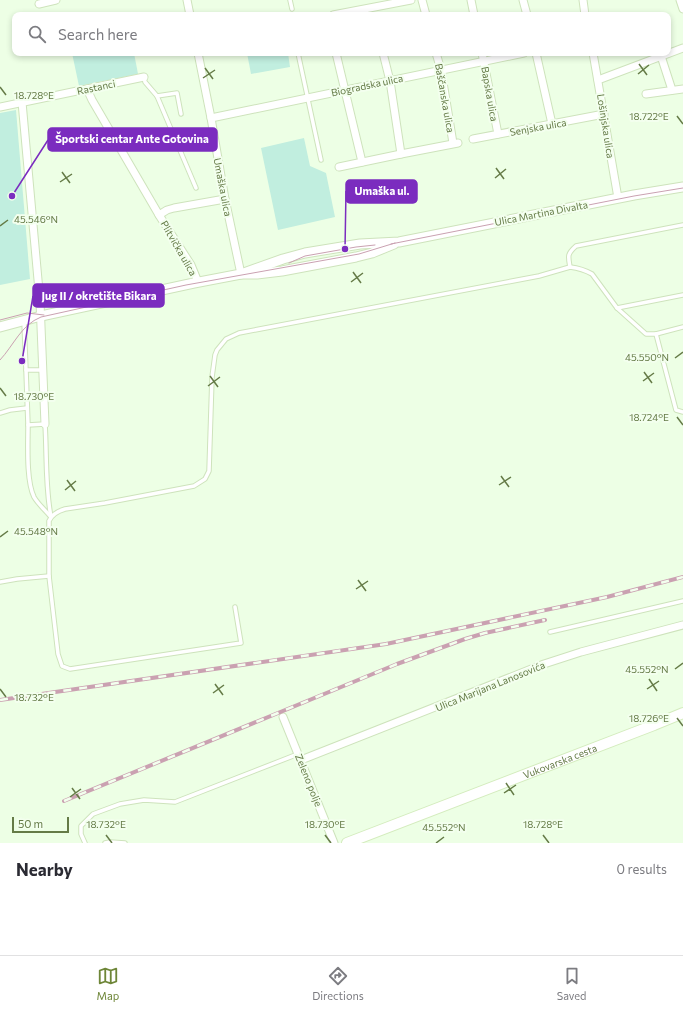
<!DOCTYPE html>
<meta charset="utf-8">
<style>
:root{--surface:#fff;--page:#f2f2f3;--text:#2b2b33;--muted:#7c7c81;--line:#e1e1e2;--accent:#6e8638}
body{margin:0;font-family:Commissioner,sans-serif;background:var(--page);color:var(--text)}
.scale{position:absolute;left:12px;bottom:10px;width:57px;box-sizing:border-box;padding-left:4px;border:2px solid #657b47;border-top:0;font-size:11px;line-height:14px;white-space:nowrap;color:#657b47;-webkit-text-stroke:3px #f3ffee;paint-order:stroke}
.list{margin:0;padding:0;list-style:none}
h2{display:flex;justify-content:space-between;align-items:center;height:52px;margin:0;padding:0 16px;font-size:17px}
h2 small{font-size:13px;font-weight:400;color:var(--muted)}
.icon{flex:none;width:22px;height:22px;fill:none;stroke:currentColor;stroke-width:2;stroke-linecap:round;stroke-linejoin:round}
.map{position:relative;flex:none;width:683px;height:843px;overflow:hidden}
.search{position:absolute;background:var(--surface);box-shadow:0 2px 6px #0003;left:12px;right:12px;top:12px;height:44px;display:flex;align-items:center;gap:10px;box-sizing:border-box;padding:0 14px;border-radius:8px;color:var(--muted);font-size:15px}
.sheet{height:112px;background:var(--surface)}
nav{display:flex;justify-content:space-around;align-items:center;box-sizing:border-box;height:56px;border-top:1px solid var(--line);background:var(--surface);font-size:11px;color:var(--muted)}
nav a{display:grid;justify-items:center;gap:2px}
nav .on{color:var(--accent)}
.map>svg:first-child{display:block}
.green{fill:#c1eedf}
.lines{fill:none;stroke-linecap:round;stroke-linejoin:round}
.service-casing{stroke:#cee3bc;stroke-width:5.5}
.minor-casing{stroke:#cee3bc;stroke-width:9}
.tertiary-casing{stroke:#cee3bc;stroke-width:11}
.secondary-casing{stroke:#d4ecbe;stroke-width:12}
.service{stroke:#fff;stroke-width:3.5}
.minor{stroke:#fff;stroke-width:7}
.tertiary{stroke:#fff;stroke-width:9}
.secondary{stroke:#fff;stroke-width:10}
.tram{stroke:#caa1b1;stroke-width:1}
.rail-casing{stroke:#caa1b1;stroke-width:4}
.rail{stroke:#f3ffee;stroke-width:2.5;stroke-dasharray:8;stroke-linecap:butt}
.ticks{fill:none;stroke:#657b47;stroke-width:1.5}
.labels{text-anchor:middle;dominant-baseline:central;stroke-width:4;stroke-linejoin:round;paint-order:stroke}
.street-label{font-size:10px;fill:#657b47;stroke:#f3ffee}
.ticks-label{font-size:10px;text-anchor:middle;fill:#657b47;stroke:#f3ffee;stroke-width:4;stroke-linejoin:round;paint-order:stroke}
.leader{fill:none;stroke:#7b2cbf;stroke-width:1.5}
.callout-dot{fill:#7b2cbf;stroke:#f3ffee;stroke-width:1.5}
.callout{fill:#7b2cbf;stroke:#7b2cbf;stroke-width:1.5}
.callout-label{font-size:11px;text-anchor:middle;font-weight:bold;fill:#fff}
</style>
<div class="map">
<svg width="683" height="843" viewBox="0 0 683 843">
<rect width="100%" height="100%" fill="#edffe5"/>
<!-- green -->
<g class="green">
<path d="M 72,53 L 134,53 L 138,74 L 79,86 Z"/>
<path d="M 247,53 L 288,53 L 290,67 L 251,74 Z"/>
<path d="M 16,110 L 30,279 L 0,285 L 0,113 Z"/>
<path d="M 304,138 L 310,166 L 326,173 L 335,217 L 278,230 L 261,148 Z"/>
</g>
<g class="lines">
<!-- service casing -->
<g class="service-casing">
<g id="service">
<path d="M 290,0 L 292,9"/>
<path d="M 298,53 L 321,160"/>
<path d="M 144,77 L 145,82 L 157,96 L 196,188"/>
<path d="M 157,96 L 177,93 L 181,114"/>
<path d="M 570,267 C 568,256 567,254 576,246 L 683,225"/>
<path d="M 617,308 L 683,295"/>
<path d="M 24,322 L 26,370"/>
<path d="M 656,334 L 683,327"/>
<path d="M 43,370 L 26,370 L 28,425 L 45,424 C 47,455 45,486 51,517"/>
<path d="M 0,413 L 10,410 L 27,408"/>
<path d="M 28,425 C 28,445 26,480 34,497 C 38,504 45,510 50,516"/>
<path d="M 0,582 L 17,579 L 49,576"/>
<path d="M 235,607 L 241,643 L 70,669 L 62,666 L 58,654 L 49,576 L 49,521 C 52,514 58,511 65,509 L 105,503 L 194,486 L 205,479 L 209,471 L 212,377 L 215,355 L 217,350 L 226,339 L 239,333 L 539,276 L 570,267 C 578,268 585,270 592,274 L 617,308 L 646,334 L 656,334 L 676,410 L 683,412"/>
<path d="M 550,632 L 683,601"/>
<path d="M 85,843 L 81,834 L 81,826 L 93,814 L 120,804 L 144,800 L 175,802 L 298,754"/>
<path d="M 105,843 L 110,842 L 125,843"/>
</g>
</g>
<!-- minor casing -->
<g class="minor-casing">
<g id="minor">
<path d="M 187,0 L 190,15"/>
<path d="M 422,0 L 426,15"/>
<path d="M 471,0 L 474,15"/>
<path d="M 523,0 L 527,15"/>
<path d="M 583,0 L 585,15"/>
<path d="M 680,0 L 683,9"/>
<path d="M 39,4 L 56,0"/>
<path d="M 333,15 L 411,0"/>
<path d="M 198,53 L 211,118 L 225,199 L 241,274"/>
<path d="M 336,53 L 362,162"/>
<path d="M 383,53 L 390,81 L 401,154"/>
<path d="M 436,53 L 441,70 L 453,143"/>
<path d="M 482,53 L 498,134"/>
<path d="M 536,53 L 552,124"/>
<path d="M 593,53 L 618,198"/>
<path d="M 661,56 L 672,90"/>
<path d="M 598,80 L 683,48"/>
<path d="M 87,89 L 92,100 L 159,215 L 191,265 L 198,282"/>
<path d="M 646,94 L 683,89"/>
<path d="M 22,102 L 40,302 L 45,424"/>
<path d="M 0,107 L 144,77"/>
<path d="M 211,118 L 524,53"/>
<path d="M 473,139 L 604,114"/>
<path d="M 339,167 L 401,154 L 458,143"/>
<path d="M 159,215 L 167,210 L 174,208 L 225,199"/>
<path d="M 283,717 L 334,843"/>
<path d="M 301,760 L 544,664 L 581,652 L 683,625"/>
</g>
</g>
<!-- tertiary casing -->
<g class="tertiary-casing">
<g id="tertiary">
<path d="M 241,274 L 283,259 L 305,253 L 360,244 L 399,242 L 634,195 L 683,187"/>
<path d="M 0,327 L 41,316 L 194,283 L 241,274 L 257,274 L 282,271 L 356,257 L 372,253 L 394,244"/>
</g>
</g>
<!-- secondary casing -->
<g class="secondary-casing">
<g id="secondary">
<path id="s1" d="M 347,843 L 654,725 L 683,713"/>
</g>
</g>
<!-- service -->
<use href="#service" class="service"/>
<!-- minor -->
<use href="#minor" class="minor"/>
<!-- tertiary -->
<use href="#tertiary" class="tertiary"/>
<!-- secondary -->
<use href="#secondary" class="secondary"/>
<!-- tram -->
<g class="tram">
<path d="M 391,244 L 634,196 L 683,188"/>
<path d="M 289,263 L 305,256 L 356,247 L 375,245"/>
<path d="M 0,320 L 27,313 L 44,315"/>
<path d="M 0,360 C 14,345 21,325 41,317 L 186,285 L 359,254 L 395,243"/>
</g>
<!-- rail casing -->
<g class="rail-casing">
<g id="rail">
<path d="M 0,700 L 386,644 L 607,597 L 683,577"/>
<path d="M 64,801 L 397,664 L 465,639 L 485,633 L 545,620"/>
</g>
</g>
<!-- rail -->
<use href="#rail" class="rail"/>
</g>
<!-- ticks -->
<path class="ticks" d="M 639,64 L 647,75M 205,68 L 213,79M 638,74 L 649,65M 203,78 L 215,70M 0,87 L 6,95M 677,116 L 683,124M 496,168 L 504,179M 62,172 L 70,183M 495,178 L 506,169M 60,182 L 72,174M 0,226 L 8,220M 353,272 L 361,283M 351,282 L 363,273M 675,358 L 683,352M 644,372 L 652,383M 210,376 L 218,387M 643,381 L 654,373M 208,386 L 220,377M 0,388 L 6,396M 677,417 L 683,425M 501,476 L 509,487M 67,480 L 75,491M 499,485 L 511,477M 65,490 L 76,481M 0,537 L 8,531M 358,580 L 366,591M 356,589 L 368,581M 675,669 L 683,663M 649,679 L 657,691M 215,684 L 223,695M 0,689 L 6,697M 647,689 L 659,681M 213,693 L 224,685M 677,718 L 683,726M 506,783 L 514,795M 72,788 L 80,799M 504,793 L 516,785M 70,797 L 81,789M 106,835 L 112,843M 325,835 L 331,843M 543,835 L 549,843M 436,843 L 444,837"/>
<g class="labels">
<!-- street labels -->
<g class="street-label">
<text transform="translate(367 85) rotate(-12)">Biogradska ulica</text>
<text transform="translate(96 87) rotate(-12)">Rastanci</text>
<text transform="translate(490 94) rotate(80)">Bapska ulica</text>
<text transform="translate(445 98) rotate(80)">Baščanska ulica</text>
<text transform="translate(606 126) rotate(81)">Lošinjska ulica</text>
<text transform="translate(538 127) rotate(-10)">Senjska ulica</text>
<text transform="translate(223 187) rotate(79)">Umaška ulica</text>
<text transform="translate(541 213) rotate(-11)">Ulica Martina Divalta</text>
<text transform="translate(179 248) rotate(60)">Plitvička ulica</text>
<text transform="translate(490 686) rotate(-22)">Ulica Marijana Lanosovića</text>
<text stroke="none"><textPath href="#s1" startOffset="228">Vukovarska cesta</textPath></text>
<text transform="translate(309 780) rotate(68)">Zeleno polje</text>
</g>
</g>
<g class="ticks-label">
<text x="34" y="99">18.728°E</text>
<text x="649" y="120">18.722°E</text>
<text x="36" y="223">45.546°N</text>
<text x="647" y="361">45.550°N</text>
<text x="34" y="400">18.730°E</text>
<text x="649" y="421">18.724°E</text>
<text x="36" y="535">45.548°N</text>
<text x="647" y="673">45.552°N</text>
<text x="34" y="701">18.732°E</text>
<text x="649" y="722">18.726°E</text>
<text x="106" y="828">18.732°E</text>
<text x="325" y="828">18.730°E</text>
<text x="543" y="828">18.728°E</text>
<text x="444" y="831">45.552°N</text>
</g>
<!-- callouts -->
<path class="leader" d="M12 196L48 140M345 249L346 191M22 361L33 296"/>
<g class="callout-dot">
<circle cx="12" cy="196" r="4"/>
<circle cx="345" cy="249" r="4"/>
<circle cx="22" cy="361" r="4"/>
</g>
<g class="callout">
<rect x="48" y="128" width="169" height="23" rx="4"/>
<rect x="346" y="180" width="71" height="23" rx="4"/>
<rect x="33" y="284" width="131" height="23" rx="4"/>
</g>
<g class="callout-label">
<text x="132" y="143">Športski centar Ante Gotovina</text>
<text x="382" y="195">Umaška ul.</text>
<text x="99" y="300">Jug II / okretište Bikara</text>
</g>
</svg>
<div class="scale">50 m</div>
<div class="search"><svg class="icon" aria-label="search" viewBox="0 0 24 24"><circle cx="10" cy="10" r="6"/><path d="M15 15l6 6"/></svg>Search here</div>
</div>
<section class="sheet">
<h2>Nearby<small>0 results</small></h2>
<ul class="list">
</ul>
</section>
<nav>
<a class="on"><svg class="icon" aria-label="map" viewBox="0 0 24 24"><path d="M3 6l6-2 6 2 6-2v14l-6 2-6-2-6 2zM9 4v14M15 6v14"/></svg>Map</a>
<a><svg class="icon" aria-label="directions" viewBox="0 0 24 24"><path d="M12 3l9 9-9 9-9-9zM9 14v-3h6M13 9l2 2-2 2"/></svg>Directions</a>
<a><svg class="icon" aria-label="saved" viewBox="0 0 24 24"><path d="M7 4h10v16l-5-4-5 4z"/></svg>Saved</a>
</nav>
